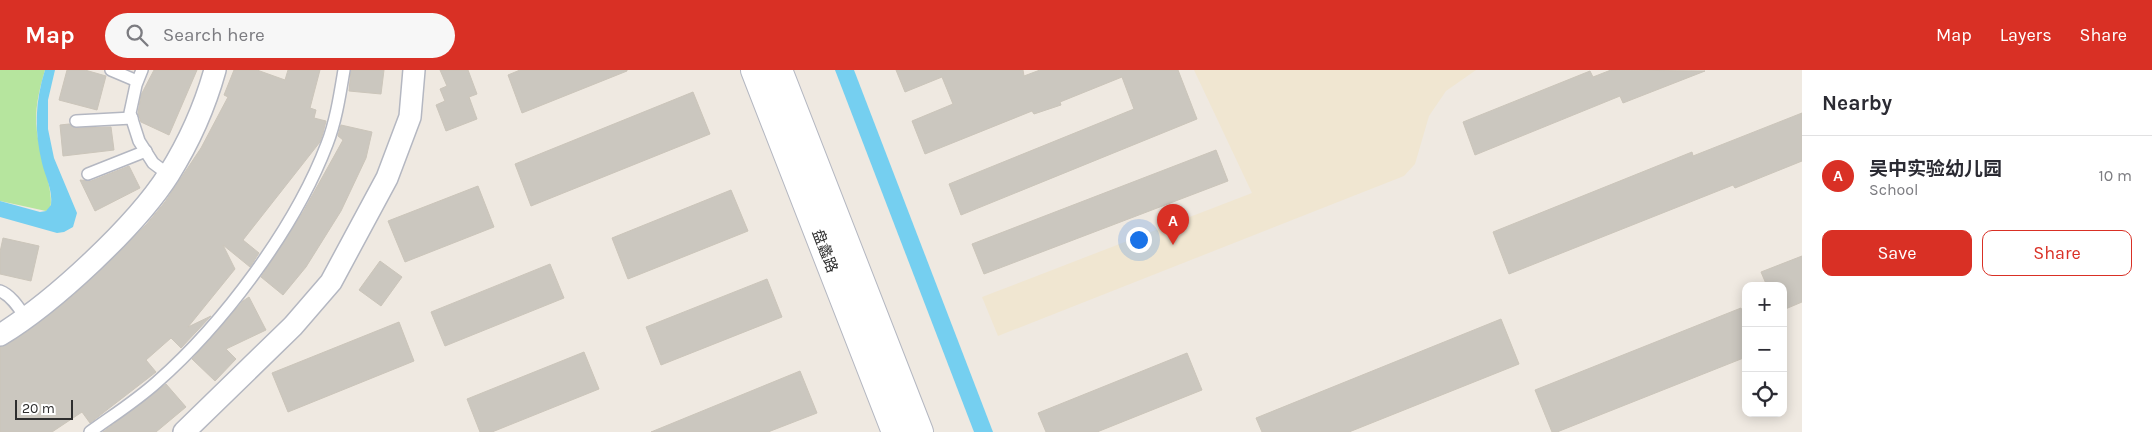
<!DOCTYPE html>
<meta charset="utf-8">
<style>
:root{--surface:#fff;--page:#f7f7f7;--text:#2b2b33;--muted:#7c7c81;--line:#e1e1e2;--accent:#d93025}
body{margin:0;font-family:Karla,"Noto Sans SC",sans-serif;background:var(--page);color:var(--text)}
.controls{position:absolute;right:15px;bottom:15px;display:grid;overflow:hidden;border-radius:10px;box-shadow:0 2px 12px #0003}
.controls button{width:45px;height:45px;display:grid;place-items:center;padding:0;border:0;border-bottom:1px solid var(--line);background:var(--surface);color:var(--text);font:25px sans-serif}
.scale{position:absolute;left:15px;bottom:12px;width:58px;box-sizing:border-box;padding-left:5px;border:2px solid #2e2e2e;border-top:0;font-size:14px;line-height:18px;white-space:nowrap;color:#2e2e2e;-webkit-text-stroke:4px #fff;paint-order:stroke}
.you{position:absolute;left:1138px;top:169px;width:18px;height:18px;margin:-12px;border:4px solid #fff;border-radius:50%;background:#1a73e8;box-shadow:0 0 0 8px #1a73e833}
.badge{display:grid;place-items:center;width:32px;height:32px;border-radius:50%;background:var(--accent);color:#fff;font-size:16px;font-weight:700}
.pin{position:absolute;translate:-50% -41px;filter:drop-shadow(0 1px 2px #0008)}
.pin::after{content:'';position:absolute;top:26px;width:18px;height:15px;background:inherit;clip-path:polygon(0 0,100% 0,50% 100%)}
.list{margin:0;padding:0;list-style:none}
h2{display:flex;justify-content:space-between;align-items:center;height:65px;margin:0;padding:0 20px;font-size:21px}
h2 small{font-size:16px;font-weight:400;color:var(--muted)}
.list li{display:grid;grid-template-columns:32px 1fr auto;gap:15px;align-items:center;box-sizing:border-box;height:80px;padding:0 20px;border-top:1px solid var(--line)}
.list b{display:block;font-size:19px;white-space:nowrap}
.list p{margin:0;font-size:16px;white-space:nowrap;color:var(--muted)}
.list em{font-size:16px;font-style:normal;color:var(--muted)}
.actions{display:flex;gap:10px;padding:15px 20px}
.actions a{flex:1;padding:11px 0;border:1px solid var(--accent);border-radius:10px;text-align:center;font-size:18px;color:var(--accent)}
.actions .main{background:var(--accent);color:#fff}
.icon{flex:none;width:28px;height:28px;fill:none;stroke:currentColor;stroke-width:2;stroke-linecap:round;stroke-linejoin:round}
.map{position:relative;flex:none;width:1802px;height:362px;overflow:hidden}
header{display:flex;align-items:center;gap:30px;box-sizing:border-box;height:70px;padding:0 25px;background:var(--accent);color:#fff}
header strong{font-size:24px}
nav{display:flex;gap:28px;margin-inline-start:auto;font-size:18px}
.search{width:350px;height:45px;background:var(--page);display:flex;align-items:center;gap:12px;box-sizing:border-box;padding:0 18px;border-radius:28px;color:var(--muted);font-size:19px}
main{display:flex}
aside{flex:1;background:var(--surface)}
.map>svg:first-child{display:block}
.education{fill:#f0e6d1}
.green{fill:#b6e59e}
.water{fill:#75cff0}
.building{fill:#cbc7bf;stroke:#cbc5ba}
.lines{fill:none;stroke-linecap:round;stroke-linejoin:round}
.lane-casing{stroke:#b4b7c1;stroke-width:14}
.street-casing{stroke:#b4b7c1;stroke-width:24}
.secondary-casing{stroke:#b4b7c1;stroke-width:30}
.lane{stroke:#fff;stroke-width:11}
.street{stroke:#fff;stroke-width:21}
.secondary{stroke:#fff;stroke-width:28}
.labels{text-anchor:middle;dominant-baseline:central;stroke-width:4.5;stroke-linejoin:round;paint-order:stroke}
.street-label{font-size:15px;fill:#2e2e2e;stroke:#fff}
</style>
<header>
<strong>Map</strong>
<div class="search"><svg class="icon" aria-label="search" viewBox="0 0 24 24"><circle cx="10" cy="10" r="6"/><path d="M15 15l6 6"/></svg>Search here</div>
<nav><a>Map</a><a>Layers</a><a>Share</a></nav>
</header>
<main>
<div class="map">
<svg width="1802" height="362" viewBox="0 0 1802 362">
<rect width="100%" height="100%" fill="#efe9e1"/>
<!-- education -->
<path class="education" d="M 1194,0 L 1476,0 L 1446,21 L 1429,46 L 1415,94 L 1404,106 L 998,266 L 982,227 L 1252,123 Z"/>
<!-- green -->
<path class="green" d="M 0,0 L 45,0 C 39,21 34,40 37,62 C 39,80 55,125 50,139 L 46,141 L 0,131 Z"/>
<!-- water -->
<g class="water">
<path d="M 45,0 L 55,0 L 48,30 L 48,59 L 54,88 L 77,143 L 73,157 L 64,162 L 57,163 L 0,147 L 0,131 L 40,142 L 46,141 L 51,135 C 53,120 45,106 42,93 C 34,60 35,32 45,0 Z"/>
<path d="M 835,0 L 854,0 L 993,362 L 974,362 Z"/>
</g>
<!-- building -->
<g class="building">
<path d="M 67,0 L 85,0 L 106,6 L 97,40 L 59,30 Z"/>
<path d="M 154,0 L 197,0 L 169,65 L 141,52 L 138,43 L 141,25 Z"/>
<path d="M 234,0 L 257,0 L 285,10 L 288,0 L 320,0 L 310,38 L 316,40 L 314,48 L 326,51 L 323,63 L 320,72 L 243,170 L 259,183 L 250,197 L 223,175 L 235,199 L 188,257 L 211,246 L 181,278 L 171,268 L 146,290 L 156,302 L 90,353 L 82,342 L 52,362 L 0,362 L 0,277 L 28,261 L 76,223 L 146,155 L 165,132 L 201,78 L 228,27 L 224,25 Z"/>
<path d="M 351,0 L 384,0 L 381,24 L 349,21 Z"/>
<path d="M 440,0 L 468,0 L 477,24 L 469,27 L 477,49 L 446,61 L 436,35 L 445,31 L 440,19 L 447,16 Z"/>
<path d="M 520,0 L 627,0 L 627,1 L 522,43 L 508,5 Z"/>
<path d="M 896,0 L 1023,0 L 1024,6 L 1040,0 L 1178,0 L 1197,49 L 961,145 L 949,114 L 1134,39 L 1122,7 L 1060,32 L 1061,35 L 1034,44 L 1032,41 L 925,84 L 912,51 L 953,34 L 942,7 L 905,22 Z"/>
<path d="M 1611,0 L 1705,1 L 1623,33 L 1620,26 L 1475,85 L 1463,52 L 1590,1 L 1593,7 Z"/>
<path d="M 693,22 L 710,64 L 531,136 L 515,94 Z"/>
<path d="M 1802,43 L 1802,91 L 1735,118 L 1733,115 L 1509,204 L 1493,162 L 1692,82 L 1693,86 Z"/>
<path d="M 69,54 L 76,58 L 111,57 L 114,80 L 63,86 L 60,55 Z"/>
<path d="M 341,55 L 372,62 L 366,88 L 341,141 L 306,197 L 283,225 L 261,207 L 303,142 L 343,70 L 338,66 Z"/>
<path d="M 1216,80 L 1228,111 L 984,204 L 972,174 Z"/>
<path d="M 129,96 L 140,118 L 95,141 L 80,110 L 91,111 Z"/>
<path d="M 478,116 L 494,157 L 405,192 L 388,151 Z"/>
<path d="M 731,120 L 748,161 L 628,209 L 612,168 Z"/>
<path d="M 3,168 L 39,176 L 31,211 L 0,204 L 0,182 Z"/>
<path d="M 1802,186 L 1802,232 L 1783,240 L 1783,216 L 1767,216 L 1761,202 Z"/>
<path d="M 380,191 L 402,207 L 381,236 L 359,220 Z"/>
<path d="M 550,194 L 564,228 L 445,276 L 431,242 Z"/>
<path d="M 767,209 L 782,247 L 661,295 L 646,257 Z"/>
<path d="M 249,227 L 266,260 L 226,279 L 236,289 L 215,311 L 192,289 L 243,231 Z"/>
<path d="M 1741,238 L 1746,251 L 1746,287 L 1557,362 L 1552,362 L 1535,320 Z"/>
<path d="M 1501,249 L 1519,294 L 1349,362 L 1262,362 L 1256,348 Z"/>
<path d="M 399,252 L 414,291 L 288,342 L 272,303 Z"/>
<path d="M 584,282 L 599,319 L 492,362 L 480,362 L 467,329 Z"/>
<path d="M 1187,283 L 1202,320 L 1097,362 L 1046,362 L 1038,343 Z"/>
<path d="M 800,301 L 817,343 L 768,362 L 651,362 Z"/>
<path d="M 166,314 L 186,337 L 156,362 L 103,362 Z"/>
</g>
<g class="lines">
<!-- lane casing -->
<g class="lane-casing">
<g id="lane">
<path d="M 111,0 L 137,11"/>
<path d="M 142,0 L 136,15 L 130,43 L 139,71 L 153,93 L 169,105"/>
<path d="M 76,51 L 132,48"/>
<path d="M 88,104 L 146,81"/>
<path d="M 0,221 C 11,225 19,238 25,247"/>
<path d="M 90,362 C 112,346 136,331 157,312 C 224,253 295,158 327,74 C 336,51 340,24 344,0"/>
</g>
</g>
<!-- street casing -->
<g class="street-casing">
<g id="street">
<path d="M 0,265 C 53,233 136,156 169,104 C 189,72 205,36 215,0"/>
<path d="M 184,362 L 293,256 L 331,212 L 387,108 L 410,47 L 414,0"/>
</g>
</g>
<!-- secondary casing -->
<g class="secondary-casing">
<g id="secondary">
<path d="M 755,0 L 896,362"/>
<path d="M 778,0 L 919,362"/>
</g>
</g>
<!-- lane -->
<use href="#lane" class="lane"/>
<!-- street -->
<use href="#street" class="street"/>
<!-- secondary -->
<use href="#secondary" class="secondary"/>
</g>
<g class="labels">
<!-- street labels -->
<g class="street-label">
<text transform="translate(825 181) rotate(69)">盘蠡路</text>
</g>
</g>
</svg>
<div class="controls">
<button>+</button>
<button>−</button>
<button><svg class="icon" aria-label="locate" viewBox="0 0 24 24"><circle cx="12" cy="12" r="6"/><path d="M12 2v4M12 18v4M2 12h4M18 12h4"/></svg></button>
</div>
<div class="scale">20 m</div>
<div class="you"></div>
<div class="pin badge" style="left:1173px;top:175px">A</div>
</div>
<aside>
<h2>Nearby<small></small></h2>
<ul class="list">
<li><span class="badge">A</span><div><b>吴中实验幼儿园</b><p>School</p></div><em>10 m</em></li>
</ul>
<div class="actions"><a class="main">Save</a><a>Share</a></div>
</aside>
</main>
